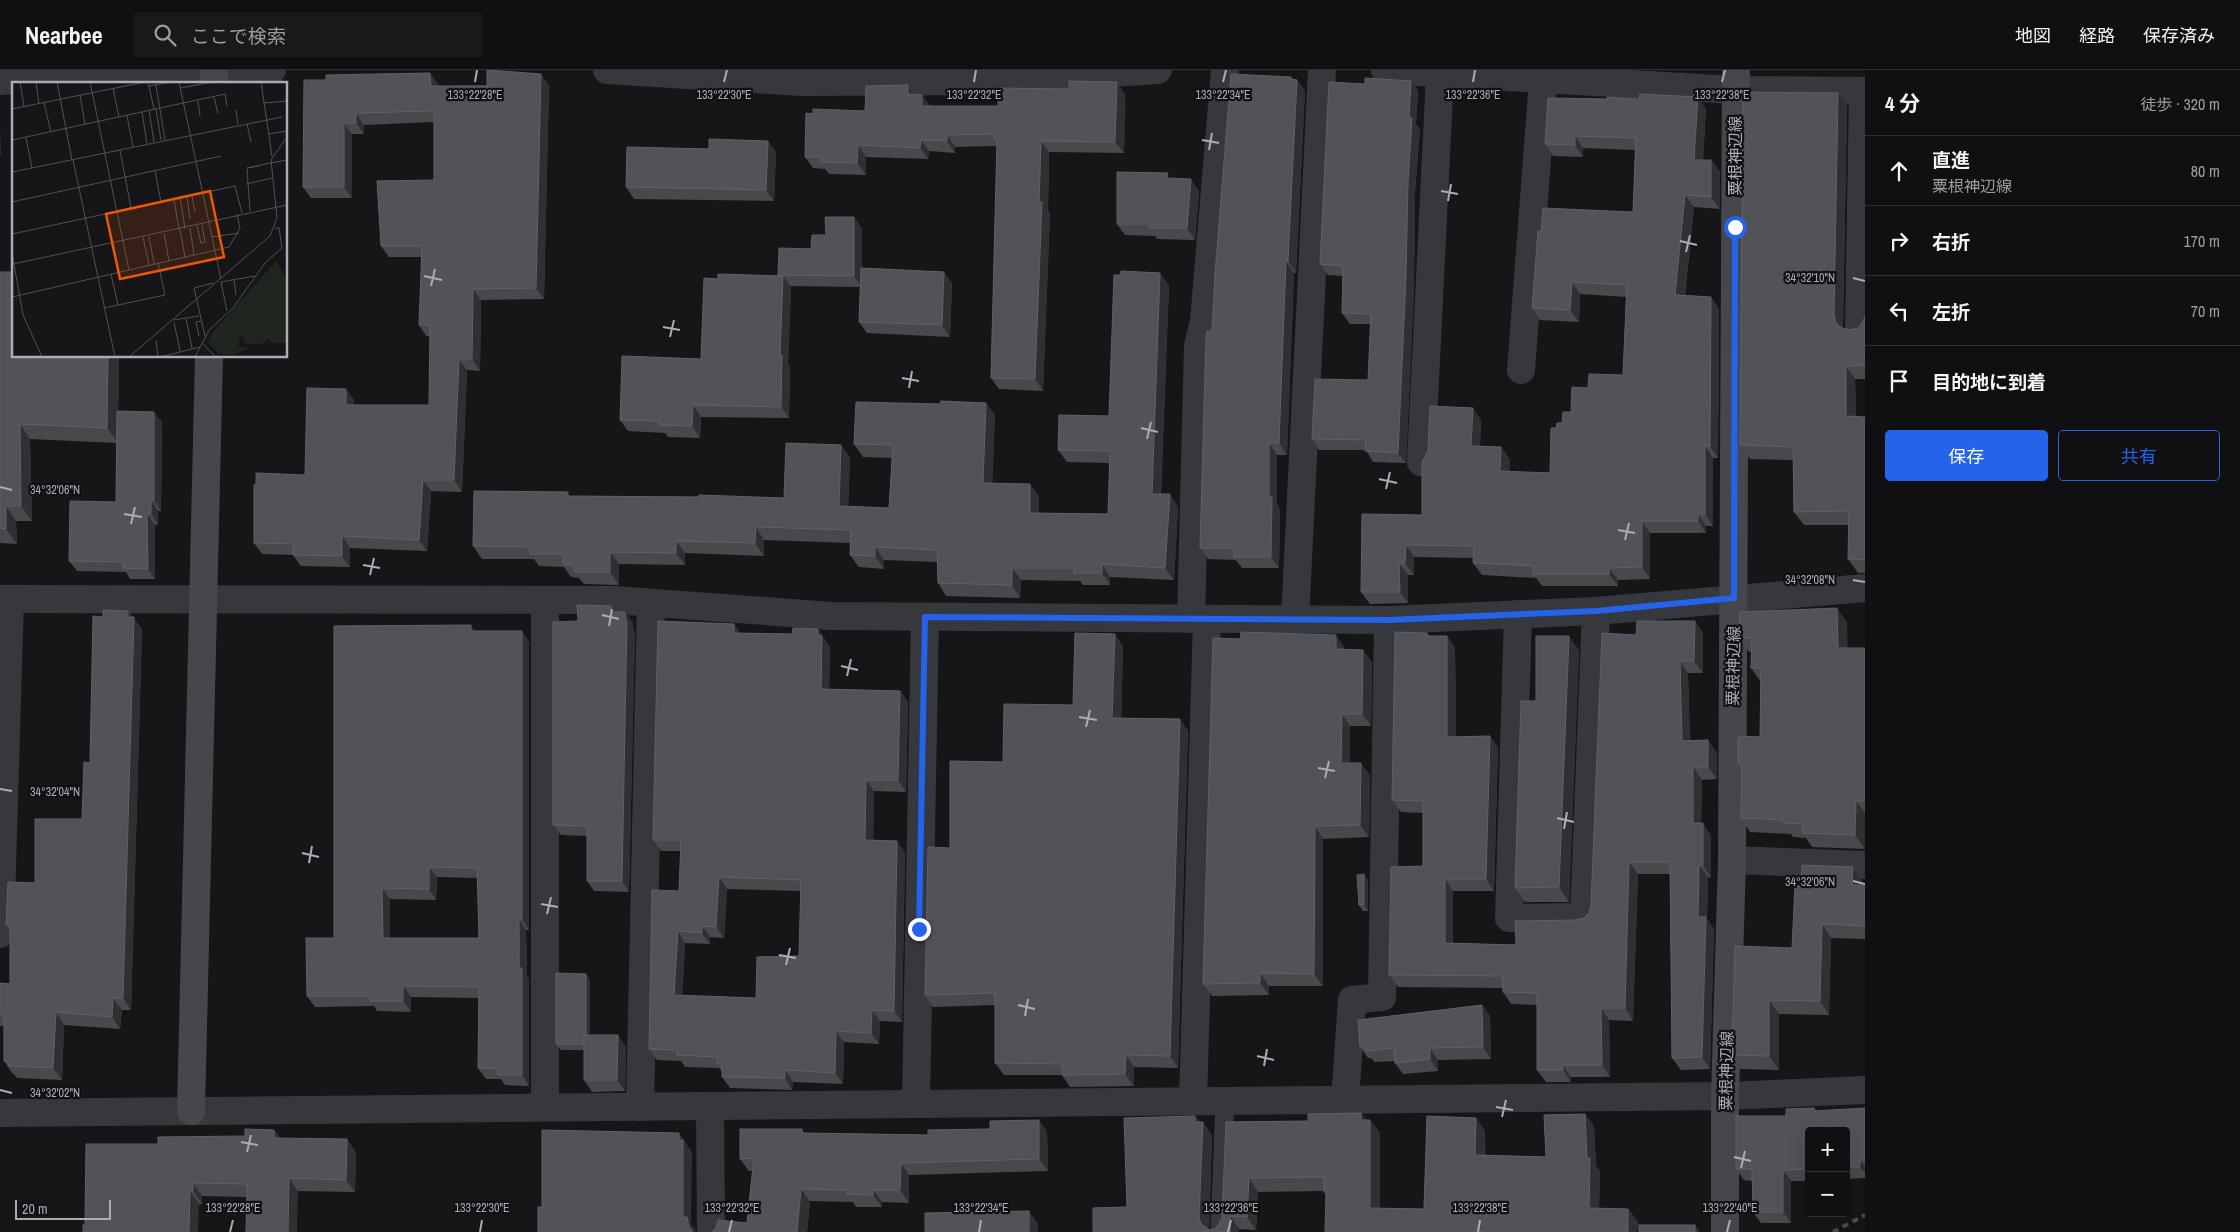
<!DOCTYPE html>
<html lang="ja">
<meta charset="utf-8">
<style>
:root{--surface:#101012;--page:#19191b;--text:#f1f3f6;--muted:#9c9d9f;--line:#303032;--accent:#2563eb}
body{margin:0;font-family:"Archivo Narrow","Noto Sans JP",sans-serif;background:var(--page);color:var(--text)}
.controls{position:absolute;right:15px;bottom:15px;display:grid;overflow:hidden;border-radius:5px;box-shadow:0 5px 20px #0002}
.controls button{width:45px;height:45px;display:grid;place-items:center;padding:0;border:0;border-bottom:1px solid var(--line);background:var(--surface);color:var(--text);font:25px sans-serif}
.scale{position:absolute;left:15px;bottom:12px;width:96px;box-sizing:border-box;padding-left:5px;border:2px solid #a8adb8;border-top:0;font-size:14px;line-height:18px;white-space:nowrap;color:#a8adb8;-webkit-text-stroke:4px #111113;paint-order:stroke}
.stop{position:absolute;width:15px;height:15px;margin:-11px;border:4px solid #2563eb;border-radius:50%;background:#fff}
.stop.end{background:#2563eb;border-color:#fff;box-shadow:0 1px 5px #0008}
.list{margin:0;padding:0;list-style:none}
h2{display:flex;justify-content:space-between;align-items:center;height:65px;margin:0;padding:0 20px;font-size:21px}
h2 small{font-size:16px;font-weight:400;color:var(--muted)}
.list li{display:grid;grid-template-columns:32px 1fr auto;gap:15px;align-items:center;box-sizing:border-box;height:70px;padding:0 20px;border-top:1px solid var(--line)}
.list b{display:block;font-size:19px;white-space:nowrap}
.list p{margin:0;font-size:16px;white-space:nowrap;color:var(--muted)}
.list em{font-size:16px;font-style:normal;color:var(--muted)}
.actions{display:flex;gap:10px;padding:15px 20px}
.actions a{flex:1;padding:11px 0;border:1px solid var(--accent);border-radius:5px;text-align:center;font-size:18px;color:var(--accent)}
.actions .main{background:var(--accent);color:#fff}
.icon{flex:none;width:28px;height:28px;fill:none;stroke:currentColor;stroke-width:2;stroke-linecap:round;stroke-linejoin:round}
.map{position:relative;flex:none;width:1865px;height:1162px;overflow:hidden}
header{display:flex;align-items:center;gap:30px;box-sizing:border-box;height:70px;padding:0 25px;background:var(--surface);border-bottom:1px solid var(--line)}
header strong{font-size:24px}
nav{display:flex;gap:28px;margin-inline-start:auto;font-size:18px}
.search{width:350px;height:45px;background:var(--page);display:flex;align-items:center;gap:12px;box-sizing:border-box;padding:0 18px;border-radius:5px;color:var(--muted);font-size:19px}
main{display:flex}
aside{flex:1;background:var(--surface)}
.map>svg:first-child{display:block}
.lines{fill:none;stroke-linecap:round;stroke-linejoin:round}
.lane{stroke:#37383d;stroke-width:19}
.street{stroke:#37383d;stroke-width:28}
.secondary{stroke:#45474d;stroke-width:28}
.rail{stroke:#4a4c52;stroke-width:4;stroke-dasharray:6 5;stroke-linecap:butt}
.wall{fill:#47494d;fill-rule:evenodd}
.shaded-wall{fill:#2f3033}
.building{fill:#525359;stroke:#5f6168;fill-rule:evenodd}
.route{stroke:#2563eb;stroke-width:6}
.ticks{fill:none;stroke:#a8adb8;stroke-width:2}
.labels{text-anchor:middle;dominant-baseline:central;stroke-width:4.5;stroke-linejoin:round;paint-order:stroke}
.street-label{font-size:16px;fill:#a8adb8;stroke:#111113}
.inset-road{fill:none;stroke:#505258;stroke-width:1}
.view{fill:#e8590c;fill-opacity:0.15;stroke:#e8590c;stroke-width:2.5}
.inset-edge{fill:none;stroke:#a8adb8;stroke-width:2.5}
.ticks-label{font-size:12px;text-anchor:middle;fill:#a8adb8;stroke:#111113;stroke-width:4.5;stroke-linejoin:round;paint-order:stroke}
</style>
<header>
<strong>Nearbee</strong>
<div class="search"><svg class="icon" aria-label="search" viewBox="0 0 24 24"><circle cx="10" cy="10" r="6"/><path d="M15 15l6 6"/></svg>ここで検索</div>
<nav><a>地図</a><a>経路</a><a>保存済み</a></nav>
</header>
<main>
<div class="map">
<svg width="1865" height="1162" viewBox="0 0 1865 1162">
<rect width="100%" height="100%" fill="#161618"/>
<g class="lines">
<!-- lane -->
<path class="lane" d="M 1220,1162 L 1225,1031"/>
<!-- street -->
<g class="street">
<path d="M 607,0 L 802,12 L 986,11 L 1158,0"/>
<path d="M 1385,0 L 1735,20 L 1865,21"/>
<path d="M 0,11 L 272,0"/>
<path d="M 1859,258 L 1863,21"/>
<path d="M 1521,300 L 1543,10"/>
<path d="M 1421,392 L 1440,5"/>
<path d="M 0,529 L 614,530 L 831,546 L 1388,550 L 1596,541 L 1865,518"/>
<path d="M 1518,544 L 1509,848 L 1584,847 L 1596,541"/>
<path d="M 1191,549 L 1198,276 L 1204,251 L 1225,0"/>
<path d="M 1295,550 L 1322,0"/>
<path d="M 1732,790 L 1865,795"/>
<path d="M 0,864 L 10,529"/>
<path d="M 1345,1030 L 1352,930 L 1382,927 L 1388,550"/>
<path d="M 1193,1031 L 1207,549"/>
<path d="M 916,1034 L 925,547"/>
<path d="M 710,1036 L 711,1162"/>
<path d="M 545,1037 L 545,530"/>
<path d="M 640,1037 L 651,533"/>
<path d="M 0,1043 L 1725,1026 L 1865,1020"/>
</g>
<!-- secondary -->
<g class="secondary">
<path d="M 214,14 L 214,0"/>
<path d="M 191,1041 L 209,286"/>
<path d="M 1725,1162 L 1725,1026 L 1732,790 L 1736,0"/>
</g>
<!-- rail -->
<path class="rail" d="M 1833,1162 L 1865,1145"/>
</g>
<!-- wall -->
<g class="wall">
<path d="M 1293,9 L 1297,10 L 1305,21 L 1296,203 L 1294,203 L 1287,385 L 1277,385 L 1277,434 L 1280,439 L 1279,498 L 1242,498 L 1236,490 L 1208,489 L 1200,478 L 1212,261 Z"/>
<path d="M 304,10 L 438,14 L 438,16 L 549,15 L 544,229 L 481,230 L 480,301 L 467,300 L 462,422 L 431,421 L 427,481 L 350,478 L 350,497 L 301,496 L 293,485 L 262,484 L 254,473 L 305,405 L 354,330 L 354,335 L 429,335 L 430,266 L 426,266 L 419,255 L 422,187 L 389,187 L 381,176 L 434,110 L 434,52 L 364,55 L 364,64 L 352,64 L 352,128 L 311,128 L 303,117 Z"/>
<path d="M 1411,11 L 1418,21 L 1416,54 L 1420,59 L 1415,122 L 1414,217 L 1406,393 L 1373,392 L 1366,380 L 1319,380 L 1312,369 L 1368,310 L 1369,297 L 1370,254 L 1350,254 L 1342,243 L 1343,206 L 1328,205 L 1320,194 L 1365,14 Z"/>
<path d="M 908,15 L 915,25 L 930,36 L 998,36 L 1125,24 L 1124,83 L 1049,82 L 1048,140 L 1050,143 L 1043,321 L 999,319 L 991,308 L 997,76 L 955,77 L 955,83 L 929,81 L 928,89 L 866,87 L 866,105 L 829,104 L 825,99 L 813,98 L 805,87 L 865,41 Z"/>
<path d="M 1698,27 L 1706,39 L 1703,90 L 1711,90 L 1720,102 L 1720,139 L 1694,137 L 1685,225 L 1711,227 L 1719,239 L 1718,388 L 1713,388 L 1713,456 L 1706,456 L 1706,463 L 1650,463 L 1650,509 L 1618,510 L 1618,516 L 1542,516 L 1536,508 L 1482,505 L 1473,493 L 1474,488 L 1414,487 L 1414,505 L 1408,505 L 1408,533 L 1370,534 L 1361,522 L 1422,445 L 1481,350 L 1480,377 L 1510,389 L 1509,402 L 1550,403 L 1556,358 L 1562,353 L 1588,318 L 1623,305 L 1626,227 L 1580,224 L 1579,252 L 1540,250 L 1532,238 L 1541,162 L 1633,142 L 1635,80 L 1583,78 L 1583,87 L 1553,86 L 1545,74 L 1607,29 L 1639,29 Z"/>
<path d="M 1847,36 L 1843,258 L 1844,259 L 1850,260 L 1858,258 L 1863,252 L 1865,246 L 1865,309 L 1855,309 L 1856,347 L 1865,347 L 1865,503 L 1858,503 L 1848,489 L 1849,455 L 1804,455 L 1794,442 L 1793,390 L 1750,389 L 1740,375 Z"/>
<path d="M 776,82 L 774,131 L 634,129 L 626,117 Z"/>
<path d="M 1171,109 L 1199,121 L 1195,170 L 1157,169 L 1155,166 L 1125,165 L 1117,154 Z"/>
<path d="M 862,158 L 862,198 L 952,213 L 950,267 L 867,263 L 859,252 L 860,217 L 790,216 L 791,217 L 788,294 L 790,297 L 789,348 L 701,347 L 700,368 L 668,367 L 665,363 L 628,361 L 620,350 L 701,289 L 718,209 L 778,206 L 778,205 L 811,179 L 826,165 Z"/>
<path d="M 0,202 L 119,286 L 118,341 L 162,352 L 161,441 L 158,441 L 158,454 L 155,455 L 155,509 L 130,509 L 126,502 L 77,501 L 69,491 L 116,432 L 116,373 L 30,369 L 32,451 L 16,451 L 17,474 L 0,473 Z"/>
<path d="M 1169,215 L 1161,424 L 1178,437 L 1174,510 L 1110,507 L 1110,515 L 1083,515 L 1080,511 L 1021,510 L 1020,528 L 946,526 L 938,513 L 937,492 L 884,490 L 884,499 L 859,497 L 850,485 L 850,473 L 764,470 L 764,486 L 685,483 L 685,495 L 619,494 L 619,515 L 584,514 L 579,508 L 571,507 L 564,497 L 539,496 L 534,489 L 482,489 L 473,476 L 571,426 L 784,428 L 841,375 L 850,388 L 848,436 L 889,438 L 892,388 L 863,387 L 854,374 L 995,345 L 992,413 L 1039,426 L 1039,443 L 1108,444 L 1110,393 L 1067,392 L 1058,380 L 1109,346 Z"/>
<path d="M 611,536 L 615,542 L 625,542 L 633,553 L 633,559 L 635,561 L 629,822 L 594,821 L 587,811 L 587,766 L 561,765 L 553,755 L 578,551 Z"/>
<path d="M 128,541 L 142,559 L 131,940 L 122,940 L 120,959 L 64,955 L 62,1010 L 17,1008 L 14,1004 L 12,1003 L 4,991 L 4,956 L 0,956 L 0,913 L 10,914 L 10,860 L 6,855 L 35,813 L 82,749 L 90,693 L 103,547 Z"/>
<path d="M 1847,552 L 1847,578 L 1865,578 L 1865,779 L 1812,777 L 1806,768 L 1793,767 L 1791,764 L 1750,762 L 1741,748 L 1742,700 L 1738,694 L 1760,667 L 1761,612 L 1751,598 L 1752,582 L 1749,582 L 1739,568 Z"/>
<path d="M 734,554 L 740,563 L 792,564 L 818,559 L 830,577 L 829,619 L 900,621 L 908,632 L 906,722 L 874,721 L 873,770 L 905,782 L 902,952 L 880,951 L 879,974 L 844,972 L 843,1014 L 793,1012 L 792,1020 L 730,1018 L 722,1007 L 722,1002 L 719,998 L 685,997 L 681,991 L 657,990 L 649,979 L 679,821 L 681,781 L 661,781 L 653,770 ZM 727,819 L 801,821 L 799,886 L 756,928 L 682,926 L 685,873 L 710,874 L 710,867 L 724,868 Z"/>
<path d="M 475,561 L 529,572 L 529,860 L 526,860 L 527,906 L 529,909 L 529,1016 L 505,1015 L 501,1009 L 486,1009 L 478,998 L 479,928 L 411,927 L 411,942 L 377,941 L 374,936 L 315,937 L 307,926 ZM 437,807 L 478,808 L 479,868 L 390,868 L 390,829 L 436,830 Z"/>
<path d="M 1427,563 L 1429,566 L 1447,566 L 1455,578 L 1456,667 L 1490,666 L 1498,678 L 1494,821 L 1453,821 L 1453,873 L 1516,875 L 1576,850 L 1584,848 L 1589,843 L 1591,835 L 1636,565 L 1703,563 L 1703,603 L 1688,603 L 1690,671 L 1717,683 L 1717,709 L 1702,710 L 1701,753 L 1711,765 L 1711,808 L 1708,807 L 1707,849 L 1714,859 L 1710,999 L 1681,1000 L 1672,988 L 1670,804 L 1638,804 L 1633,951 L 1609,950 L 1610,1007 L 1571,1007 L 1571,1012 L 1546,1012 L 1537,1000 L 1537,935 L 1511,934 L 1503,922 L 1503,918 L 1398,917 L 1389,905 L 1423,796 L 1423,743 L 1401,742 L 1392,730 Z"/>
<path d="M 1123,576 L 1121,648 L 1180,649 L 1188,661 L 1178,998 L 1134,997 L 1134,1016 L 1070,1017 L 1062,1005 L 1004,1005 L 995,993 L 995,935 L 933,937 L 925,925 L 950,778 L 1003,692 L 1073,635 Z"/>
<path d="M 1344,577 L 1344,579 L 1363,580 L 1372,592 L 1371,656 L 1350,656 L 1350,693 L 1370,705 L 1369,767 L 1323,769 L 1323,916 L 1269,916 L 1269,925 L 1212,926 L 1203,914 Z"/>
<path d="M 1579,580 L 1569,832 L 1525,832 L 1515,818 L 1536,631 Z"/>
<path d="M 1853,797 L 1862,811 L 1862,815 L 1865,815 L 1865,869 L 1831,868 L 1829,945 L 1779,944 L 1779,1000 L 1741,999 L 1732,985 L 1792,878 L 1801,816 Z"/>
<path d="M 1368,810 L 1368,841 L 1363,841 L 1359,835 Z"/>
<path d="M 586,904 L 590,910 L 590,965 L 626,977 L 625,1021 L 592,1022 L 584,1010 L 584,980 L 561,980 L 556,974 Z"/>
<path d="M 1482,935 L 1490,946 L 1491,989 L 1438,990 L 1438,1001 L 1403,1004 L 1395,993 L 1394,991 L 1375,992 L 1371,988 L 1368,988 L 1360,977 Z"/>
<path d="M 1814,1038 L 1816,1041 L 1865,1038 L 1865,1108 L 1846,1109 L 1846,1061 L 1809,1061 L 1809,1111 L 1791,1111 L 1791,1153 L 1761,1153 L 1753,1142 L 1753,1111 L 1744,1110 L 1736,1099 L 1786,1046 Z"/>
<path d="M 1361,1043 L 1366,1050 L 1370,1050 L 1380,1063 L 1380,1138 L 1424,1139 L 1427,1046 L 1476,1048 L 1485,1061 L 1485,1085 L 1546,1087 L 1544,1045 L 1585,1044 L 1594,1057 L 1596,1096 L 1600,1101 L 1599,1138 L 1628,1139 L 1638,1152 L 1637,1162 L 1325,1162 L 1326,1125 L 1324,1121 L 1258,1122 L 1256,1160 L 1239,1159 L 1239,1162 L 1093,1162 L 1093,1138 L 1127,1137 L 1124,1048 L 1195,1046 L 1200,1052 L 1203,1052 L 1212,1066 L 1209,1159 L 1210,1160 L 1216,1158 L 1222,1149 L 1226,1052 L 1308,1051 L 1308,1044 Z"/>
<path d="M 1039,1050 L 1047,1062 L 1048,1101 L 909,1105 L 909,1133 L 882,1132 L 882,1137 L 856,1137 L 853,1132 L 810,1131 L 807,1162 L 712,1162 L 747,1153 L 752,1101 L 749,1101 L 740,1089 L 802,1059 L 804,1063 L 928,1065 L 990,1059 Z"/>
<path d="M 274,1060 L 280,1068 L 356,1082 L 355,1122 L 298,1121 L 246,1127 L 202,1126 L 202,1134 L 85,1155 L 158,1074 L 245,1066 Z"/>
</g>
<!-- shaded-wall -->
<g class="shaded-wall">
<path d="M 430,3 L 438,14 L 439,28 L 431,16 Z"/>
<path d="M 541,4 L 549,15 L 544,229 L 536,218 Z"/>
<path d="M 1291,7 L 1297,15 L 1297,10 L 1305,21 L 1296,203 L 1288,191 Z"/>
<path d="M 1411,11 L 1418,21 L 1416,54 L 1420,59 L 1415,122 L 1414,217 L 1406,393 L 1398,383 L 1409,48 Z"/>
<path d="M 1117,12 L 1125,24 L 1124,83 L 1115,72 Z"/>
<path d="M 908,15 L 916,27 L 908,24 Z"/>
<path d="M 1838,23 L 1847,36 L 1843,258 L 1846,266 L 1836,253 L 1834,244 Z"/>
<path d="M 922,25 L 931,37 L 922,36 Z"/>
<path d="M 1698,27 L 1706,39 L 1702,102 L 1694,90 Z"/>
<path d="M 356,43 L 364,55 L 364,64 L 356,53 Z"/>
<path d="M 344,53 L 352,64 L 352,128 L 344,117 Z"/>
<path d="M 0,56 L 1,86 L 0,85 Z"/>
<path d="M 947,65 L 955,77 L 955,83 L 947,71 Z"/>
<path d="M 1575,66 L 1583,78 L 1583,87 L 1575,75 Z"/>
<path d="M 921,70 L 929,81 L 928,89 L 920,78 Z"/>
<path d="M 768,71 L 776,82 L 774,131 L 766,120 Z"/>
<path d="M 1041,71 L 1049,82 L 1048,140 L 1050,143 L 1043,321 L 1035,309 Z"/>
<path d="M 858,75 L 866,87 L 866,105 L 857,93 Z"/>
<path d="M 1711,90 L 1720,102 L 1720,139 L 1711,127 Z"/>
<path d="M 1191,109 L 1199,121 L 1195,170 L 1187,158 Z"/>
<path d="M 1685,125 L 1694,137 L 1683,237 L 1675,225 Z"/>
<path d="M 854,147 L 862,158 L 862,217 L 854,206 Z"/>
<path d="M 1286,191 L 1294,203 L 1287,385 L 1279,373 Z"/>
<path d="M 944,202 L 952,213 L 950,267 L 942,255 Z"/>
<path d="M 1160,203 L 1169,215 L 1160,437 L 1152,424 Z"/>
<path d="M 783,206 L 791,217 L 788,294 L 790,297 L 789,348 L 781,337 L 780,285 Z"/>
<path d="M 1572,212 L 1580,224 L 1579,252 L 1570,240 Z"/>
<path d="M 473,219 L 481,230 L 480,301 L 472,289 Z"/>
<path d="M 1711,227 L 1719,239 L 1718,388 L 1710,376 Z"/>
<path d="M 108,286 L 119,286 L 118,373 L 107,358 Z"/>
<path d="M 459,289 L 467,300 L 462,422 L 454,410 Z"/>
<path d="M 1846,296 L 1855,309 L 1856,360 L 1846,346 Z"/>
<path d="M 346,319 L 354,330 L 354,346 L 346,335 Z"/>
<path d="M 986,333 L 995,345 L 992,426 L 983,413 Z"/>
<path d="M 693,335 L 701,347 L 700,368 L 692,356 Z"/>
<path d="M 1473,338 L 1481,350 L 1479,388 L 1471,376 Z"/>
<path d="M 154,342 L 162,352 L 161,441 L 154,430 Z"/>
<path d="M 20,354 L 30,369 L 32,451 L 21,436 Z"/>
<path d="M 1269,373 L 1277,385 L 1277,434 L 1280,439 L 1279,498 L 1271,487 L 1269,427 Z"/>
<path d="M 841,375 L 850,388 L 848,448 L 839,436 Z"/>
<path d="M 1705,376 L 1713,388 L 1713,456 L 1705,444 Z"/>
<path d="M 1501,377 L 1510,389 L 1509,413 L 1500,401 Z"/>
<path d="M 423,410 L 431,421 L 427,481 L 419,470 Z"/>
<path d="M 1030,414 L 1039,426 L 1039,455 L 1030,443 Z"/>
<path d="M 1170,424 L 1178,437 L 1174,510 L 1165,498 Z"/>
<path d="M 151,430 L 158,441 L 158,454 L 151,444 Z"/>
<path d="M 6,436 L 16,451 L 17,474 L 6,459 Z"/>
<path d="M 147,444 L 155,455 L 155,509 L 148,499 Z"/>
<path d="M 1698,444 L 1706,456 L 1706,463 L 1698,451 Z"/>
<path d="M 1642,451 L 1650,463 L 1650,509 L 1642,497 Z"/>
<path d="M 756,457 L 764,470 L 764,486 L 755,473 Z"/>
<path d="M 342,466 L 350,478 L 350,497 L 342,486 Z"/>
<path d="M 676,471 L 685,483 L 685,495 L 676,483 Z"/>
<path d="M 1406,475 L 1414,487 L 1414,505 L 1405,493 Z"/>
<path d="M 875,477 L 884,490 L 884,499 L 875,486 Z"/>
<path d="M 610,482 L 619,494 L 619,515 L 610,502 Z"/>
<path d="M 1399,493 L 1408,505 L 1408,533 L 1400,522 Z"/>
<path d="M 1102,494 L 1110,507 L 1110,515 L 1102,503 Z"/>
<path d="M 1012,498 L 1021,510 L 1020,528 L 1012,515 Z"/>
<path d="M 1609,498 L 1618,510 L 1618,516 L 1609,504 Z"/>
<path d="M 611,536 L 618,546 L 611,542 Z"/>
<path d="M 1837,538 L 1847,552 L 1848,592 L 1838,578 Z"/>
<path d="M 128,541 L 142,559 L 131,940 L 123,928 Z"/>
<path d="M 625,542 L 633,553 L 633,558 L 635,561 L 629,822 L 622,811 Z"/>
<path d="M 1695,551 L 1703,563 L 1703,603 L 1694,591 Z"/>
<path d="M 734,554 L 742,565 L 734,563 Z"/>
<path d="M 471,555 L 478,566 L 471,561 Z"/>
<path d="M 818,559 L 830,577 L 829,631 L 821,619 Z"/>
<path d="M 522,561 L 529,572 L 529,860 L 522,849 Z"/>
<path d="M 1115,564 L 1123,576 L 1121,660 L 1112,648 Z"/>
<path d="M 1336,565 L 1344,577 L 1344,591 L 1336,579 Z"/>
<path d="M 1447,566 L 1455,578 L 1456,679 L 1447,667 Z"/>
<path d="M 1569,566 L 1579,580 L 1569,832 L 1559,817 Z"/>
<path d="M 1363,580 L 1372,592 L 1371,656 L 1362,644 Z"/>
<path d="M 1680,591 L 1688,603 L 1690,683 L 1682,671 Z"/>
<path d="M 900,621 L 908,632 L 906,722 L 898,710 Z"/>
<path d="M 1342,644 L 1350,656 L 1350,705 L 1341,693 Z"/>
<path d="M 1180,649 L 1188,661 L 1178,998 L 1170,986 Z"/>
<path d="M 1490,666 L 1498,678 L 1494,821 L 1486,809 Z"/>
<path d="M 1708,670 L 1717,683 L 1717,709 L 1708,697 Z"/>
<path d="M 1361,693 L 1370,705 L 1369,767 L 1360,755 Z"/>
<path d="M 1693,697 L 1702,710 L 1701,765 L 1693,753 Z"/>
<path d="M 866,710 L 874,721 L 873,782 L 865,770 Z"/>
<path d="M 1856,731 L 1865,743 L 1865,779 L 1855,765 Z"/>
<path d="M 1703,753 L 1711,765 L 1711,808 L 1703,795 Z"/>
<path d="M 1315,756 L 1323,769 L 1323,916 L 1314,904 Z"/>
<path d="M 897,771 L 905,782 L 902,952 L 894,941 Z"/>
<path d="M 1629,792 L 1638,804 L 1633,951 L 1625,938 Z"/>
<path d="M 1699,795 L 1708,807 L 1707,849 L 1714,859 L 1710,999 L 1702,987 L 1698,847 Z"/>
<path d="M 429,797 L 437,807 L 436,830 L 429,819 Z"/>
<path d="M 1853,797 L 1862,811 L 1862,828 L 1852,815 Z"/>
<path d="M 1364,804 L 1368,810 L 1368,841 L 1364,835 Z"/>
<path d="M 719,807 L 727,819 L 724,868 L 716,857 Z"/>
<path d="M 1445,809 L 1453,821 L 1453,885 L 1445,873 Z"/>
<path d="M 382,818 L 390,829 L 390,879 L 383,868 Z"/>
<path d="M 519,849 L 526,860 L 527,906 L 529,909 L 529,1016 L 522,1005 Z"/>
<path d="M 1822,854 L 1831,868 L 1829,945 L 1820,931 Z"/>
<path d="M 702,856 L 710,867 L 710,874 L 702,863 Z"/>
<path d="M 678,861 L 685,873 L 682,937 L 674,925 Z"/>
<path d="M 1260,903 L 1269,916 L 1269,925 L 1260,913 Z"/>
<path d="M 586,904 L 590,910 L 590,980 L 586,974 Z"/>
<path d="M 403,916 L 411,927 L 411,942 L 403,931 Z"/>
<path d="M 113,928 L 122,940 L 120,959 L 112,947 Z"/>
<path d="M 1769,930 L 1779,944 L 1779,1000 L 1769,986 Z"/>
<path d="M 1482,935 L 1490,946 L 1491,989 L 1483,977 Z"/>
<path d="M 1601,938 L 1609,950 L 1610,1007 L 1602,995 Z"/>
<path d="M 872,940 L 880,951 L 879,974 L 871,963 Z"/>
<path d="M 56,942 L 64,955 L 62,1010 L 53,998 Z"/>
<path d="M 836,961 L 844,972 L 843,1014 L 835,1003 Z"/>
<path d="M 618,965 L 626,977 L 625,1021 L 617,1010 Z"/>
<path d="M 1430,978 L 1438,990 L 1438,1001 L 1430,989 Z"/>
<path d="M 1126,985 L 1134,997 L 1134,1016 L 1125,1004 Z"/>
<path d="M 1563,995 L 1571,1007 L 1571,1012 L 1563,1000 Z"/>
<path d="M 785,1000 L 793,1012 L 792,1020 L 785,1008 Z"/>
<path d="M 1361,1043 L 1370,1056 L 1361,1050 Z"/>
<path d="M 1585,1044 L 1594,1057 L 1596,1096 L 1600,1101 L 1599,1151 L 1589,1138 Z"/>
<path d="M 1195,1046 L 1203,1057 L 1203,1052 L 1212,1066 L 1209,1162 L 1201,1154 L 1199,1148 Z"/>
<path d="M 1476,1048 L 1485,1061 L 1484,1098 L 1475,1085 Z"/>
<path d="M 1039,1050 L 1047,1062 L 1048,1101 L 1039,1089 Z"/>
<path d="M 1370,1050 L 1380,1063 L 1380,1151 L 1370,1138 Z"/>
<path d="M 274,1060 L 283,1073 L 274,1068 Z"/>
<path d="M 679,1063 L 692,1082 L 691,1154 L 695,1159 L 696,1162 L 692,1162 L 683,1147 Z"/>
<path d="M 347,1069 L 356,1082 L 355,1122 L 346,1110 Z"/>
<path d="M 1860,1090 L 1865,1097 L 1865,1103 L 1860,1097 Z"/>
<path d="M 901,1093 L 909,1105 L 909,1133 L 900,1120 Z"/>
<path d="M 1783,1100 L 1791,1111 L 1791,1153 L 1783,1142 Z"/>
<path d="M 289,1108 L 298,1121 L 297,1162 L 288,1162 Z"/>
<path d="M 1249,1108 L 1258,1122 L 1256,1160 L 1247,1147 Z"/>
<path d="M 193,1113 L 202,1126 L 202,1134 L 193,1121 Z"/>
<path d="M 801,1119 L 810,1131 L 807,1162 L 797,1162 Z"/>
<path d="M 873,1120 L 882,1132 L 882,1137 L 873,1125 Z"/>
<path d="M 190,1121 L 199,1134 L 198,1162 L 189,1162 Z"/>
<path d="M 1628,1139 L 1638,1152 L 1637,1162 L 1628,1162 Z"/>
<path d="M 1029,1141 L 1038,1154 L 1038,1162 L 1029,1162 Z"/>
<path d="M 1230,1146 L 1239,1159 L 1239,1162 L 1230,1162 Z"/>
<path d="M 1695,1155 L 1700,1162 L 1695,1162 Z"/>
</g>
<!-- building -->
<g class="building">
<path d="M 487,0 L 541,4 L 536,218 L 473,219 L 472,289 L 459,289 L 454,410 L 423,410 L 419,470 L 342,466 L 342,486 L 293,485 L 293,474 L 254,473 L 254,415 L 256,414 L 256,403 L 305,405 L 307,318 L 346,319 L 346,335 L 429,335 L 430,255 L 419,255 L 422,176 L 381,176 L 377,111 L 434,110 L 434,41 L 356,43 L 356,53 L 344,53 L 344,117 L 303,117 L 304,10 L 326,10 L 326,5 L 430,3 L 431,16 L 487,16 Z"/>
<path d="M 1231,4 L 1291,7 L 1291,9 L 1297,10 L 1288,191 L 1286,191 L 1279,373 L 1269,373 L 1269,427 L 1272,427 L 1271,487 L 1234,487 L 1234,478 L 1200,478 L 1206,267 L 1207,261 L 1212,261 L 1215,204 Z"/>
<path d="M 1365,8 L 1411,11 L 1409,48 L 1412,48 L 1408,112 L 1406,207 L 1398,383 L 1365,381 L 1366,370 L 1312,369 L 1315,309 L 1368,310 L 1371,244 L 1342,243 L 1343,196 L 1320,194 L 1329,12 L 1365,14 Z"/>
<path d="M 1069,11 L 1117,12 L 1115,72 L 1041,71 L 1039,132 L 1042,132 L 1035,309 L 991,308 L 997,70 L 994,70 L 994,64 L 947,65 L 947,71 L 921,70 L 920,78 L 858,75 L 857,93 L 821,92 L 821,87 L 805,87 L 806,43 L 813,44 L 813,39 L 865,41 L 866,16 L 908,15 L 908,24 L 922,25 L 922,36 L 998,36 L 998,18 L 1069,19 Z"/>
<path d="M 1743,22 L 1838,23 L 1834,244 L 1836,253 L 1842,258 L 1850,260 L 1858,258 L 1863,252 L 1865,246 L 1865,295 L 1846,296 L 1846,346 L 1865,347 L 1865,490 L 1848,489 L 1849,441 L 1794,442 L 1793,377 L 1740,375 Z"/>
<path d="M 1640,24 L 1698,27 L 1694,90 L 1711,90 L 1711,127 L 1685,125 L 1675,225 L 1711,227 L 1710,376 L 1705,376 L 1705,444 L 1698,444 L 1698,451 L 1642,451 L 1642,497 L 1609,498 L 1609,504 L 1533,504 L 1534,496 L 1473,493 L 1474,476 L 1406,475 L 1405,493 L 1399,493 L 1400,522 L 1361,522 L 1362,444 L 1422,445 L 1422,392 L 1428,381 L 1430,336 L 1473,338 L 1471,376 L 1501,377 L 1500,401 L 1550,403 L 1551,358 L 1556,358 L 1557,353 L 1562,353 L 1563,342 L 1571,342 L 1572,317 L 1588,318 L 1589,304 L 1623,305 L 1627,215 L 1572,212 L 1570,240 L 1532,238 L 1538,161 L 1541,162 L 1543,138 L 1633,142 L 1636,68 L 1575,66 L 1575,75 L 1545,74 L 1548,28 L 1607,29 L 1607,27 L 1639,29 Z"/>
<path d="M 709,69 L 768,71 L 766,120 L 626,117 L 627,77 L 709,79 Z"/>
<path d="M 1117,102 L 1168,103 L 1167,108 L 1191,109 L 1187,158 L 1149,158 L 1150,154 L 1117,154 Z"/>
<path d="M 825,147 L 854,147 L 854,206 L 778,205 L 779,178 L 811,179 L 812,165 L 826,165 Z"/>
<path d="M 861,198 L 944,202 L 942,255 L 859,252 Z"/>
<path d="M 1121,201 L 1160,203 L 1152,424 L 1170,424 L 1165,498 L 1102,494 L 1102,503 L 1074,503 L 1074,498 L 1012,498 L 1012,515 L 938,513 L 937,480 L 875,477 L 875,486 L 850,485 L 851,460 L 756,457 L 755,473 L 676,471 L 676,483 L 610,482 L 610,502 L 575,502 L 573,495 L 563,495 L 563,484 L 530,484 L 530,477 L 473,476 L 474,421 L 568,422 L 568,426 L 699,427 L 699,425 L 784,428 L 786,373 L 841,375 L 839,436 L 889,438 L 893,375 L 854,374 L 856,332 L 940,334 L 941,331 L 986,333 L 983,413 L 1030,414 L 1030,443 L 1108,444 L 1110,381 L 1058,380 L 1059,345 L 1109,346 L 1114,205 L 1121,205 Z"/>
<path d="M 0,202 L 14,202 L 14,286 L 108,286 L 107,358 L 20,354 L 21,436 L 6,436 L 6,459 L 0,458 Z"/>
<path d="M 718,204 L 783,206 L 780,285 L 782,285 L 781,337 L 693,335 L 692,356 L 660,355 L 659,351 L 620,350 L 622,286 L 701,289 L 704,208 L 718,209 Z"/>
<path d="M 117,341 L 154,342 L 154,430 L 151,430 L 151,444 L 147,444 L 148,499 L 123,498 L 123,492 L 69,491 L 70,431 L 116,432 Z"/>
<path d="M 577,535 L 611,536 L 611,542 L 625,542 L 626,551 L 627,551 L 622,811 L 587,811 L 587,756 L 553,755 L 553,552 L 578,551 Z"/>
<path d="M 1837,538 L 1838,578 L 1865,578 L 1865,731 L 1856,731 L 1855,765 L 1803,763 L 1803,754 L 1784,753 L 1783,750 L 1741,748 L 1742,694 L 1738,694 L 1738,668 L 1740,666 L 1760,667 L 1761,598 L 1751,598 L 1752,568 L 1739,568 L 1740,542 Z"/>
<path d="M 103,540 L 128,541 L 128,547 L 134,547 L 123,928 L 113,928 L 112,947 L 56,942 L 53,998 L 9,996 L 8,992 L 4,991 L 4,944 L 0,944 L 0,913 L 10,914 L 10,855 L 6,855 L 8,812 L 35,813 L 35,749 L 82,749 L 84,692 L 90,693 L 93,546 L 103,547 Z"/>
<path d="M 658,551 L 734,554 L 734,563 L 792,564 L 793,558 L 818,559 L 818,565 L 822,566 L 821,619 L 900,621 L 898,710 L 866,710 L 865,770 L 897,771 L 894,941 L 872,940 L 871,963 L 836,961 L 835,1003 L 785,1000 L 785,1008 L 722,1007 L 722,994 L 717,994 L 717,987 L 677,985 L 677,980 L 649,979 L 652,820 L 679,821 L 681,770 L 653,770 ZM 719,807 L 801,810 L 799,886 L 757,887 L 756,928 L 674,925 L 678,861 L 702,863 L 702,856 L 716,857 Z"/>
<path d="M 1637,551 L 1695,551 L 1694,591 L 1680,591 L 1682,671 L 1708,670 L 1708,697 L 1693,697 L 1693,753 L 1703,753 L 1703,795 L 1699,795 L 1698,847 L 1706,847 L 1702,987 L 1672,988 L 1670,792 L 1629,792 L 1625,938 L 1601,938 L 1602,995 L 1563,995 L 1563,1000 L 1537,1000 L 1537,923 L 1503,922 L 1502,906 L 1389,905 L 1391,797 L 1423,796 L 1423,731 L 1392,730 L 1395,562 L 1427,563 L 1427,566 L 1447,566 L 1447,667 L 1490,666 L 1486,809 L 1445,809 L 1445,873 L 1516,875 L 1515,851 L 1576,850 L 1584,848 L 1589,843 L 1591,835 L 1602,563 L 1636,565 Z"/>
<path d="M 471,555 L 471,561 L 522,561 L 522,849 L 519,849 L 519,898 L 522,898 L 522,1005 L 498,1005 L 498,999 L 478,998 L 479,917 L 403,916 L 403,931 L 370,931 L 370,926 L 307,926 L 306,868 L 334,868 L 334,556 ZM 429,797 L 477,798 L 479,868 L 383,868 L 382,818 L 429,819 Z"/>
<path d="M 1241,562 L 1336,565 L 1336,579 L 1363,580 L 1362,644 L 1342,644 L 1341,693 L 1361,693 L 1360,755 L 1315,756 L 1314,904 L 1260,903 L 1260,913 L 1203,914 L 1213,568 L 1240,569 Z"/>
<path d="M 1075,563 L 1115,564 L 1112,648 L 1180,649 L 1170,986 L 1126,985 L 1125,1004 L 1062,1005 L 1062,994 L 995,993 L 995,923 L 925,925 L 928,777 L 950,778 L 950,691 L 1003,692 L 1004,634 L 1073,635 Z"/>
<path d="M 1536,566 L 1569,566 L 1559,817 L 1515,818 L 1521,631 L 1536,631 Z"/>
<path d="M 1802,795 L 1853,797 L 1852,815 L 1865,815 L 1865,856 L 1822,854 L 1820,931 L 1769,930 L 1769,986 L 1732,985 L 1735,876 L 1792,878 L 1795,815 L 1801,816 Z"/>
<path d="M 1364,804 L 1364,835 L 1359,835 L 1357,805 Z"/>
<path d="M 556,903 L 586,904 L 586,965 L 584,965 L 584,974 L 556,974 Z"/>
<path d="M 1482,935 L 1483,977 L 1430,978 L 1430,989 L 1395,993 L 1394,978 L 1366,981 L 1366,976 L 1360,977 L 1358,950 Z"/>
<path d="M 584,965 L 618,965 L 617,1010 L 584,1010 Z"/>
<path d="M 1814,1038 L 1814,1041 L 1865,1038 L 1865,1090 L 1860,1090 L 1860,1097 L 1846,1097 L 1846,1061 L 1809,1061 L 1809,1099 L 1783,1100 L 1783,1142 L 1753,1142 L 1752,1099 L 1736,1099 L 1736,1046 L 1786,1046 L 1786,1039 Z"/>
<path d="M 1361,1043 L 1361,1050 L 1370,1050 L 1370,1138 L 1424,1139 L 1427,1046 L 1476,1048 L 1475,1085 L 1546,1087 L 1544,1045 L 1585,1044 L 1587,1088 L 1590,1088 L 1589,1138 L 1628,1139 L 1628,1162 L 1325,1162 L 1326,1122 L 1324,1122 L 1324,1107 L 1249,1108 L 1247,1147 L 1230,1146 L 1230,1162 L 1093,1162 L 1093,1138 L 1127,1137 L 1124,1048 L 1195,1046 L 1195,1052 L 1203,1052 L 1199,1148 L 1201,1154 L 1210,1160 L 1216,1158 L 1222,1149 L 1226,1052 L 1308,1051 L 1308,1044 Z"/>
<path d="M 1039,1050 L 1039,1089 L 901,1093 L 900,1120 L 873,1120 L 873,1125 L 847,1124 L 847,1120 L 801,1119 L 797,1162 L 712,1162 L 716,1158 L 718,1150 L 747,1153 L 754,1088 L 740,1089 L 740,1059 L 802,1059 L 802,1063 L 928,1065 L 928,1060 L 990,1059 L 990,1051 Z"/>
<path d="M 245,1059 L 274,1060 L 274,1068 L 347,1069 L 346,1110 L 289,1108 L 288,1162 L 246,1162 L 247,1114 L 193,1113 L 193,1121 L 190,1121 L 189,1162 L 83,1162 L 83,1155 L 85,1155 L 86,1074 L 158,1074 L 158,1067 L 245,1066 Z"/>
<path d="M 542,1060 L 679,1063 L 679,1070 L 683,1070 L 683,1147 L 687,1147 L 689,1157 L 693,1162 L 538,1162 L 538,1137 L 542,1137 Z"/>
<path d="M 1029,1141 L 1029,1162 L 925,1162 L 925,1143 Z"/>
<rect x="1639" y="1155" width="56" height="7"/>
</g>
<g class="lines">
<!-- route -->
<path class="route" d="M 919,859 L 925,547 L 1388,550 L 1596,541 L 1734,528 L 1735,157"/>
</g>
<!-- ticks -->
<path class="ticks" d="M 475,12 L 477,0M 724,12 L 727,0M 974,12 L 976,0M 1223,12 L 1226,0M 1473,12 L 1475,0M 1722,12 L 1725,0M 1202,70 L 1219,73M 1209,80 L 1212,63M 1441,121 L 1458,124M 1448,131 L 1451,114M 1680,171 L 1697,175M 1686,182 L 1690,165M 424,206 L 442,210M 1853,208 L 1865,211M 431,216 L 435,199M 663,257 L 680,260M 670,267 L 674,250M 902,308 L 919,311M 909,318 L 912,301M 1141,358 L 1158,362M 1147,369 L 1151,352M 1379,409 L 1397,413M 0,417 L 12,420M 1386,419 L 1390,402M 124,444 L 142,447M 131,454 L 135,437M 1618,460 L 1635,463M 1625,470 L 1629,453M 363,495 L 380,498M 370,505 L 374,488M 1853,510 L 1865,512M 602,545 L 619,549M 609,556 L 612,539M 841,596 L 858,600M 847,606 L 851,589M 1079,647 L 1097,650M 1086,657 L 1090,640M 1318,698 L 1335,701M 1325,708 L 1329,691M 0,719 L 12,721M 1557,748 L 1574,752M 1564,759 L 1567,742M 302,783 L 319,787M 309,793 L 312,776M 1853,811 L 1865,814M 541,834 L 558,837M 547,844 L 551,827M 779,885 L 796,888M 786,895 L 790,878M 1018,935 L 1035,939M 1025,946 L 1028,929M 1257,986 L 1274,990M 1264,996 L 1267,979M 0,1020 L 12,1023M 1496,1037 L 1513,1040M 1502,1047 L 1506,1030M 241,1072 L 258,1075M 247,1082 L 251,1065M 1734,1087 L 1751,1091M 1741,1098 L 1745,1081M 230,1162 L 233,1150M 480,1162 L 482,1150M 729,1162 L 732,1150M 979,1162 L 981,1150M 1228,1162 L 1231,1150M 1478,1162 L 1480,1150M 1727,1162 L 1730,1150"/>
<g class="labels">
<!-- street labels -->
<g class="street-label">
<text transform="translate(1735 86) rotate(-90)">粟根神辺線</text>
<text transform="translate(1733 596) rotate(-89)">粟根神辺線</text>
<text transform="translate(1726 1001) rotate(-89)">粟根神辺線</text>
</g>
</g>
<!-- overview -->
<g transform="translate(12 12)">
<rect width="275" height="275" fill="#161618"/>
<path d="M 264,179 L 275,197 L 275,261 L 260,261 L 255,256 L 255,260 L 248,262 L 231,262 L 233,260 L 229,253 L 226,264 L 236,266 L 221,273 L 206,271 L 196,260 L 201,250 Z" fill="#1e261f"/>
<path class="inset-road" d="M 8,0 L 12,25M 24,0 L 27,22M 45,0 L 60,78M 78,0 L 117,188M 135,0 L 137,4 L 159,0M 167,0 L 209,197M 249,0 L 260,74M 144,3 L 153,58M 137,4 L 142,27M 101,6 L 107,35M 168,6 L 201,0M 68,13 L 73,42M 202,15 L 206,32M 186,19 L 188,34M 32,21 L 39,50M 252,21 L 275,19M 0,27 L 133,0M 144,27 L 149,58M 137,28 L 142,60M 224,28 L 226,43M 130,30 L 135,62M 115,34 L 121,65M 235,42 L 239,60M 256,52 L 275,49M 14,55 L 20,86M 0,58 L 213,12 L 215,24M 108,68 L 119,126M 61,78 L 103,275M 258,81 L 275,78M 247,84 L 235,86 L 258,81M 235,87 L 238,129M 143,89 L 149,120M 0,90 L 270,35M 234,102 L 260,96M 180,114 L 183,130M 168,115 L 173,147M 175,115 L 178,137M 162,117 L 167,148M 0,120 L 209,74M 185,144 L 189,161 L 193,160 L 190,143M 178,146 L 182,173M 168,148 L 173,175M 152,151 L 157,179M 0,152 L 223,104 L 230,131M 137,154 L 142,182M 131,155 L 137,183M 200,155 L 227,151M 101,161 L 106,190M 0,171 L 11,233 L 30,275M 1,182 L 275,123M 99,192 L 106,223M 222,197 L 224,213M 209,200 L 243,194M 209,200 L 215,229M 0,215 L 217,165 L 228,146 L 225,132M 92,226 L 153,213 L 146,181M 174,237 L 180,266M 161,238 L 187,234M 162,240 L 168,269M 187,254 L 184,240 L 189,239M 193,254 L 182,206 L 201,201M 144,259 L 146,275M 190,261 L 204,275M 117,275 L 258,154 L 265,136 L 259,78 L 275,55M 148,275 L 188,265M 183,275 L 197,248 L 221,226 L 253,181 L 270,166 L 267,146 L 263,146"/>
<path class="view" d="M 198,109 L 212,175 L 108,197 L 94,132 Z"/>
<rect width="275" height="275" class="inset-edge"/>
</g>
<g class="ticks-label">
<text x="475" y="29">133°22'28"E</text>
<text x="724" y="29">133°22'30"E</text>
<text x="974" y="29">133°22'32"E</text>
<text x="1223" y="29">133°22'34"E</text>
<text x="1473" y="29">133°22'36"E</text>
<text x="1722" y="29">133°22'38"E</text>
<text x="1810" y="212">34°32'10"N</text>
<text x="55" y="424">34°32'06"N</text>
<text x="1810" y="514">34°32'08"N</text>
<text x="55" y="726">34°32'04"N</text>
<text x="1810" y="816">34°32'06"N</text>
<text x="55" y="1027">34°32'02"N</text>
<text x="233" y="1142">133°22'28"E</text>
<text x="482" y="1142">133°22'30"E</text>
<text x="732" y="1142">133°22'32"E</text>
<text x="981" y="1142">133°22'34"E</text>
<text x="1231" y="1142">133°22'36"E</text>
<text x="1480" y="1142">133°22'38"E</text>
<text x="1730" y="1142">133°22'40"E</text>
</g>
</svg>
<div class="controls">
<button>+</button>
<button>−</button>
</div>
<div class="scale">20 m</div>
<div class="stop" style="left:1735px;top:157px"></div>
<div class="stop end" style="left:919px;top:859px"></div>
</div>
<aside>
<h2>4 分<small>徒歩 · 320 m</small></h2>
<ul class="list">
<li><svg class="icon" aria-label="ahead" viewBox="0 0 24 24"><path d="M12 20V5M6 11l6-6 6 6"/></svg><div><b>直進</b><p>粟根神辺線</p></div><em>80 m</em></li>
<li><svg class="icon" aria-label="right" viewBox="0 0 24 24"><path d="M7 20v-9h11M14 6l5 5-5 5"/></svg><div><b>右折</b></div><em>170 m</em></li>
<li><svg class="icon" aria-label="left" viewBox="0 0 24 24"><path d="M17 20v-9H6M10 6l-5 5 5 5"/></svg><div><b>左折</b></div><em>70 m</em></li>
<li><svg class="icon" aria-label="arrive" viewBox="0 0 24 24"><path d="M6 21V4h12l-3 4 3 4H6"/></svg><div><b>目的地に到着</b></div></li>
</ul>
<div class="actions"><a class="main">保存</a><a>共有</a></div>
</aside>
</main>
